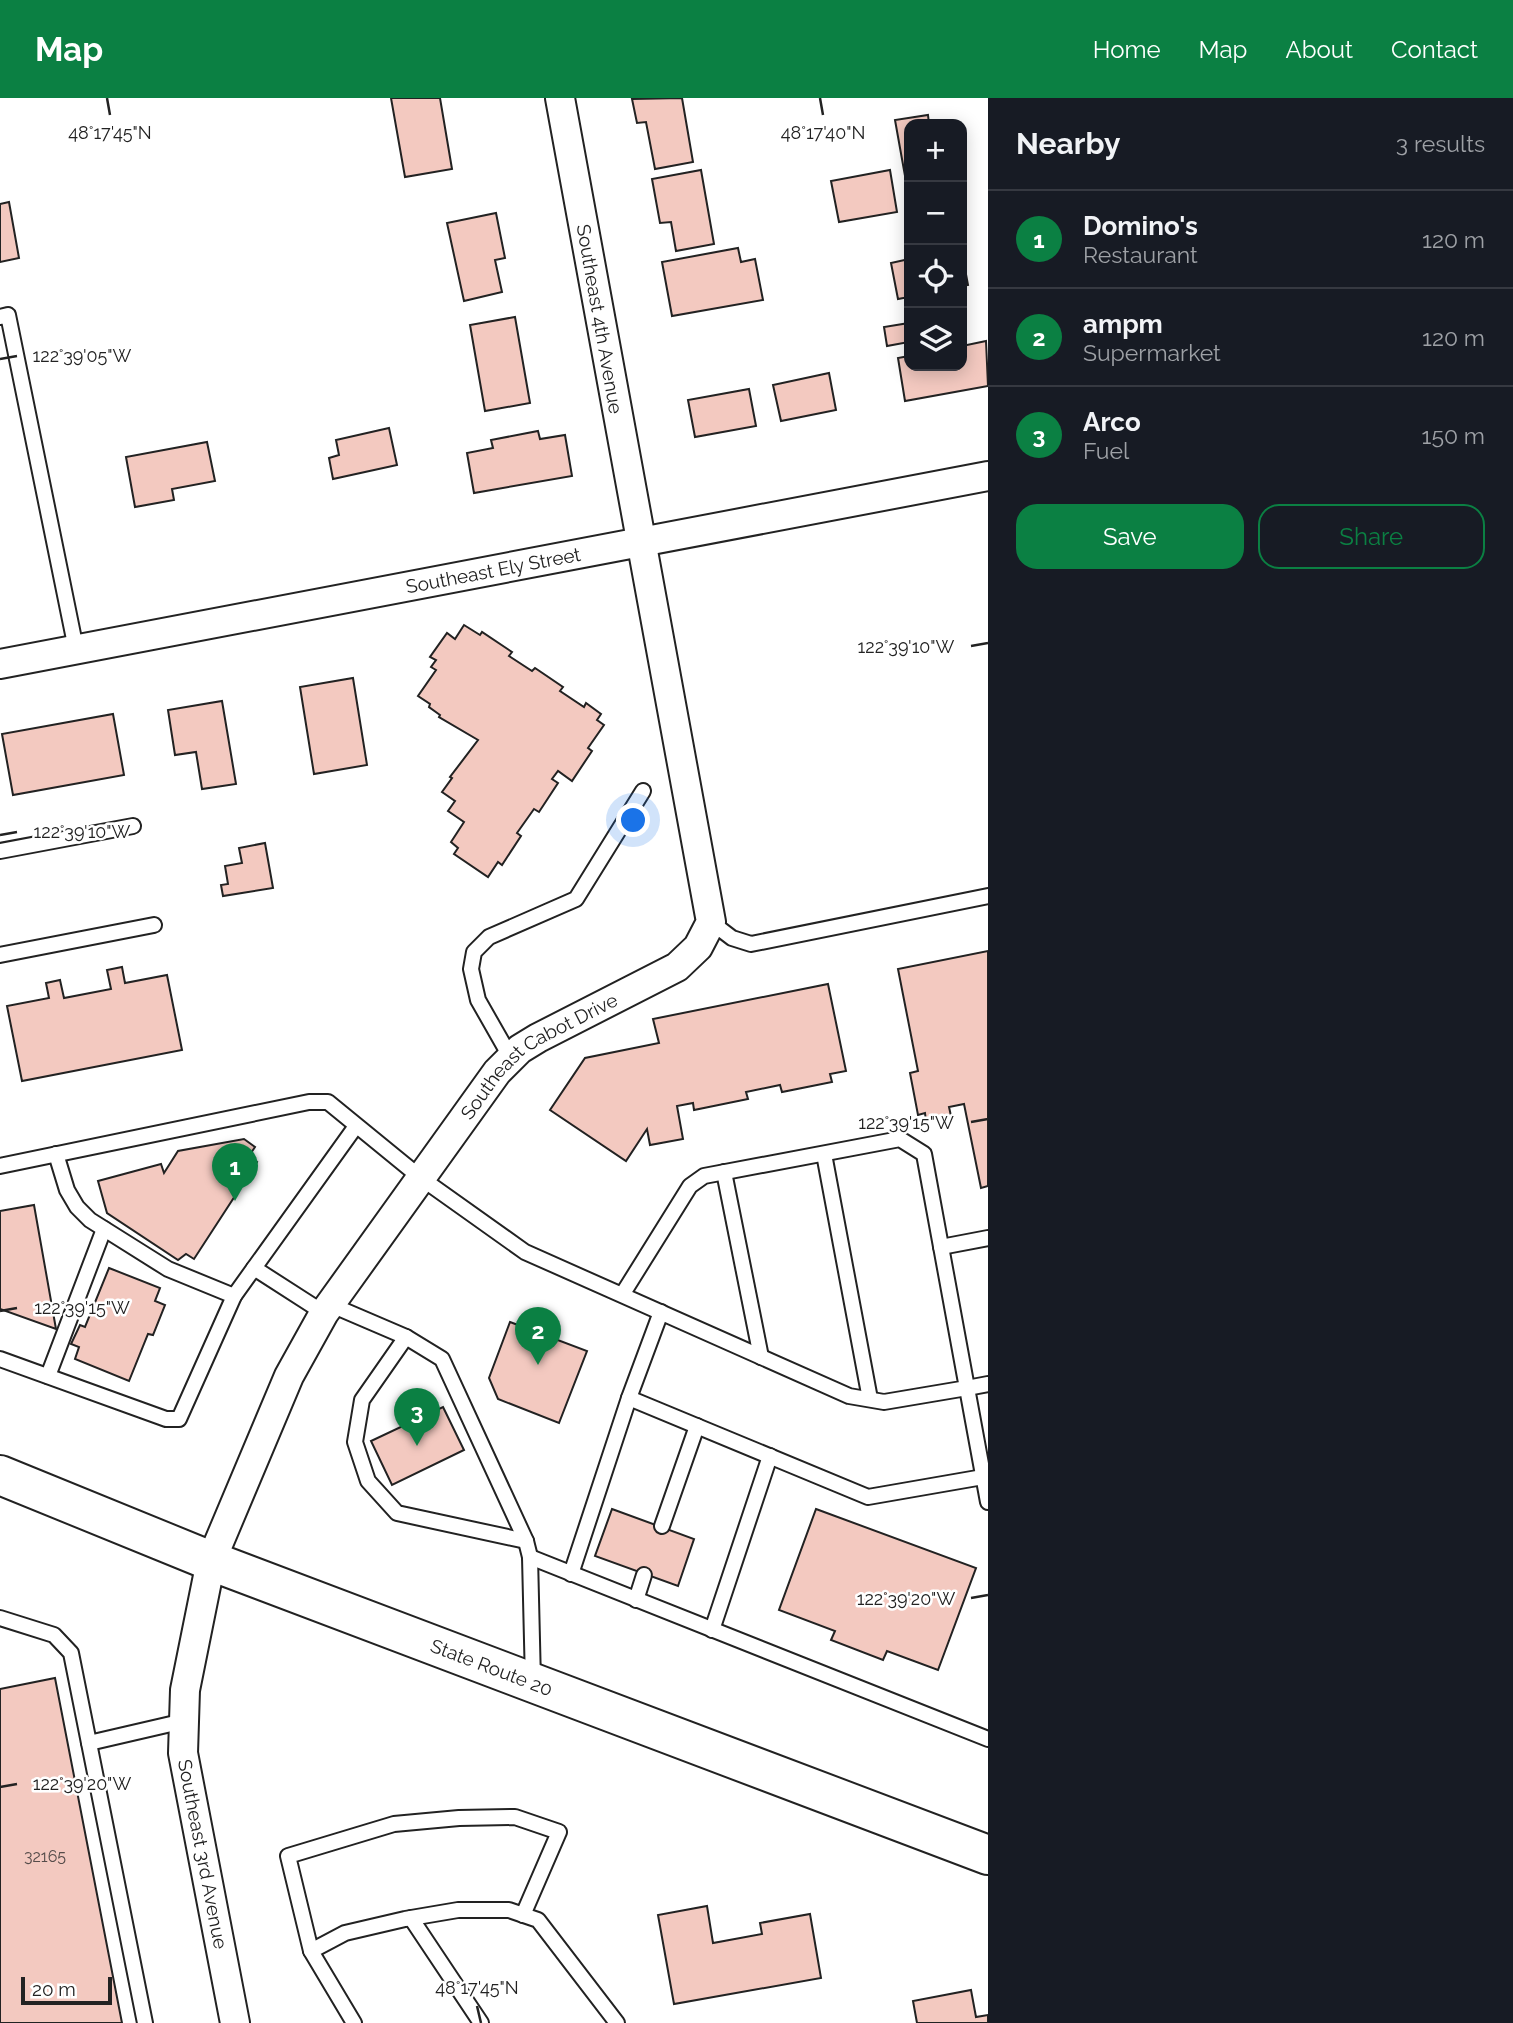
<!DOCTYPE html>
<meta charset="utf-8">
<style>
:root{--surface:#171b24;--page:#242831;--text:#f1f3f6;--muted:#9ea1a6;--line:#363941;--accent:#0b8043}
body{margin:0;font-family:Raleway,sans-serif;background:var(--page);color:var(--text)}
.controls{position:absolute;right:21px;top:21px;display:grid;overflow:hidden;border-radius:14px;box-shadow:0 4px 18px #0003}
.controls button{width:63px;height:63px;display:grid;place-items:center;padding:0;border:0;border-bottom:2px solid var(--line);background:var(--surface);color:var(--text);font:35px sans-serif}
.scale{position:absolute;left:21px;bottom:18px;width:91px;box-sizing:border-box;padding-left:7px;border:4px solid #222;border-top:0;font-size:19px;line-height:24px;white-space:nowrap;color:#222;-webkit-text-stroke:5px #fff;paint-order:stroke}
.you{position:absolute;left:634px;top:723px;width:24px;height:24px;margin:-18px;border:5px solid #fff;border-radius:50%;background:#1a73e8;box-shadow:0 0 0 10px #1a73e833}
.badge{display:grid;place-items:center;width:46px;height:46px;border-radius:50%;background:var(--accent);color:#fff;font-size:23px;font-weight:700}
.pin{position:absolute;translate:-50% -58px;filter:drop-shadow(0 2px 4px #0008)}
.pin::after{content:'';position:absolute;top:37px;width:24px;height:21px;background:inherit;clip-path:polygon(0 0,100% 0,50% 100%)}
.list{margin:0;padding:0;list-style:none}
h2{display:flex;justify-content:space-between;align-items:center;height:91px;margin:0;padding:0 28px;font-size:30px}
h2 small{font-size:23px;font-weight:400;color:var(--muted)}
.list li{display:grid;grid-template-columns:46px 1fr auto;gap:21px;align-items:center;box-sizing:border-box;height:98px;padding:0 28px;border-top:2px solid var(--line)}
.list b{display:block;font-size:26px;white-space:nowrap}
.list p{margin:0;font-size:23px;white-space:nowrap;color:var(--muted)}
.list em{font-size:23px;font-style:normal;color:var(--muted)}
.actions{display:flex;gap:14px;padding:21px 28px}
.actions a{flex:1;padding:16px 0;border:2px solid var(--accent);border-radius:21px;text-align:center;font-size:24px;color:var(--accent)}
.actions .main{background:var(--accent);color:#fff}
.icon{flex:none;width:38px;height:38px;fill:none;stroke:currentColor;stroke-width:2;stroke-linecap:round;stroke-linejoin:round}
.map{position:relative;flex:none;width:988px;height:1925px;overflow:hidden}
header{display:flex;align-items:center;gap:42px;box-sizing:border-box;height:98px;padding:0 35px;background:var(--accent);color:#fff}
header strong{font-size:33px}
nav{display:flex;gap:38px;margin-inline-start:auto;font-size:24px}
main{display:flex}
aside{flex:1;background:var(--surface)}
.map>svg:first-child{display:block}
.building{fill:#f3c9c0;stroke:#222;stroke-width:2}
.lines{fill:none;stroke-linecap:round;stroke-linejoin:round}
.lane-casing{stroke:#222;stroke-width:18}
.street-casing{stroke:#222;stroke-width:32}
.primary-casing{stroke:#222;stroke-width:42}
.lane{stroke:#fff;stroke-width:14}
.street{stroke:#fff;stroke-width:28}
.primary{stroke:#fff;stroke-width:38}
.ticks{fill:none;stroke:#222;stroke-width:2.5}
.labels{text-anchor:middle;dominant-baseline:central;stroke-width:5;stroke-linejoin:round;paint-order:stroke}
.number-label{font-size:16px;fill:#564c4a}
.street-label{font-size:19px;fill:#222;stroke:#fff}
.ticks-label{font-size:18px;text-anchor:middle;fill:#222;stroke:#fff;stroke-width:5;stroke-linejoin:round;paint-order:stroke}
</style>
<header>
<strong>Map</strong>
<nav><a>Home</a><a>Map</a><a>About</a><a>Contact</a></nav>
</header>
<main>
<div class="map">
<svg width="988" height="1925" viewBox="0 0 988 1925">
<rect width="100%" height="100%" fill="#fff"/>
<!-- building -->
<g class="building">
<path d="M 391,0 L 440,0 L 452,71 L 405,79 Z"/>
<path d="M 682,0 L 693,64 L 655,71 L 646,24 L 637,25 L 632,1 Z"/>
<path d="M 928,17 L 929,26 L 909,26 L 909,89 L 907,89 L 895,22 Z"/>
<path d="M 701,72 L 714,146 L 676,153 L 671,124 L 660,125 L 652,81 Z"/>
<path d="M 890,72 L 897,114 L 839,124 L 831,83 Z"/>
<path d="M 9,104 L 19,160 L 0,164 L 0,106 Z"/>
<path d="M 496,115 L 505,160 L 495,162 L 502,194 L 464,203 L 447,125 Z"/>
<path d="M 738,150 L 741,164 L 755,161 L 763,202 L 672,218 L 662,164 Z"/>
<path d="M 962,155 L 968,187 L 962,188 Z"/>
<path d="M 909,161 L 909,199 L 898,201 L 891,165 Z"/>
<path d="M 515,219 L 530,305 L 485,313 L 470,227 Z"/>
<path d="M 909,225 L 909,244 L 887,248 L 884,229 Z"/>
<path d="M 986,243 L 988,288 L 905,303 L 898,260 L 909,258 L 909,268 L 962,268 L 962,248 Z"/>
<path d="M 829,275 L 836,312 L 781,323 L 773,287 Z"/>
<path d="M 749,291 L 756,328 L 695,339 L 688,302 Z"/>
<path d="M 389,330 L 397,367 L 333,381 L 329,360 L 339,357 L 336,342 Z"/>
<path d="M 538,333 L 540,341 L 565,337 L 572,378 L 474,395 L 467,355 L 493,350 L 491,342 Z"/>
<path d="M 207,344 L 215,383 L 172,391 L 174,402 L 135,409 L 126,359 Z"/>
<path d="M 464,527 L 480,537 L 482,534 L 512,554 L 509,558 L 532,573 L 535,570 L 563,589 L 560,593 L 584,609 L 586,605 L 601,616 L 597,622 L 604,627 L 588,650 L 592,653 L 572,683 L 558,673 L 552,681 L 558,685 L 539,714 L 534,711 L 517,735 L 521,738 L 502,767 L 498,764 L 488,779 L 454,756 L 458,750 L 451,744 L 464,724 L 448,713 L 455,703 L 442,694 L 452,680 L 450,679 L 478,642 L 439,619 L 440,617 L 429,609 L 430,606 L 418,598 L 436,572 L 431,569 L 436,562 L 430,559 L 447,535 L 455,541 Z"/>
<path d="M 353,580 L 367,667 L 314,676 L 300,589 Z"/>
<path d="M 222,603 L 236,686 L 202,691 L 196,654 L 175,657 L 168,612 Z"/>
<path d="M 113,616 L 124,677 L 13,697 L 2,636 Z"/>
<path d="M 265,745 L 273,790 L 223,798 L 221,787 L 228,786 L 225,768 L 242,765 L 239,750 Z"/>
<path d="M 988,853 L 988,1088 L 981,1090 L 964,1006 L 949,1009 L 951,1018 L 926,1023 L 925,1015 L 918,1017 L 910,975 L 918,973 L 898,871 Z"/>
<path d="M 122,869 L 125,885 L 167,877 L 182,952 L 22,983 L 7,908 L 49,900 L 46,885 L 60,882 L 64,900 L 111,891 L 107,872 Z"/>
<path d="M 828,886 L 846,973 L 830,976 L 832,984 L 782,994 L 780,987 L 746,994 L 748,1001 L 694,1012 L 693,1005 L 677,1008 L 683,1041 L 650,1047 L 647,1031 L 626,1063 L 550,1012 L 585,960 L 659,945 L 653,921 Z"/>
<path d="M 244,1041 L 255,1049 L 249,1058 L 257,1064 L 194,1161 L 186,1156 L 178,1162 L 107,1115 L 98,1083 L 161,1066 L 164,1075 L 178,1053 Z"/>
<path d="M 34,1107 L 56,1231 L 0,1211 L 0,1113 Z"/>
<path d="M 109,1170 L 160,1190 L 155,1203 L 165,1207 L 153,1237 L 148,1236 L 129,1283 L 75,1261 L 79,1249 L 71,1246 L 80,1227 L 85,1229 Z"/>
<path d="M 510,1224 L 587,1253 L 559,1325 L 498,1301 L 489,1280 Z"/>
<path d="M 443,1309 L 464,1352 L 392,1387 L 371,1343 Z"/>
<path d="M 612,1411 L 694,1441 L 678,1488 L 595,1458 Z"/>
<path d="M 816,1411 L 976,1470 L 938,1572 L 887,1553 L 883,1562 L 831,1542 L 835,1533 L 779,1512 Z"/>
<path d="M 55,1580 L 122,1925 L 0,1925 L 0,1591 Z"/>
<path d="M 707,1808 L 713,1845 L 762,1836 L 760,1825 L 810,1816 L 821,1880 L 674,1906 L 658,1817 Z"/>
<path d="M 971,1892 L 976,1919 L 988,1917 L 988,1925 L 917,1925 L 913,1903 Z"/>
</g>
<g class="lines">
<!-- lane casing -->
<g class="lane-casing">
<g id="lane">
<path d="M 0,219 L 8,217 L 76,551"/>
<path d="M 0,753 L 133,728"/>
<path d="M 711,824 L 732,840 L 751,846 L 988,798"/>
<path d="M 0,857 L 154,827"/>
<path d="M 511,960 L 478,902 L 471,871 L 474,854 L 489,839 L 576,801 L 643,693"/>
<path d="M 56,1056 L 67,1092 L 77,1109 L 90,1122 L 168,1171 L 234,1198"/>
<path d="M 824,1056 L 870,1301"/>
<path d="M 0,1068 L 309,1004 L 328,1004 L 421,1080 L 525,1154 L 849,1298 L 884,1304 L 967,1290 L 924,1056 L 900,1041 L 704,1078 L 690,1088 L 622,1197"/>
<path d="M 724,1074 L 761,1259"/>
<path d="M 941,1149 L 988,1140"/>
<path d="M 254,1170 L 324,1215"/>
<path d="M 329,1206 L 406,1239 L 442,1261 L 526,1443 L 530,1459 L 533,1584"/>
<path d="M 661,1214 L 629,1300 L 868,1399 L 983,1379"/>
<path d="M 406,1239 L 362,1302 L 355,1344 L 368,1383 L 397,1415 L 526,1443"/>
<path d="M 0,1261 L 166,1321 L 179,1321 L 234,1198 L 356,1028"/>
<path d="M 48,1278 L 104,1131"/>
<path d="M 988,1286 L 967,1290 L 988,1404"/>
<path d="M 662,1428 L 697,1328"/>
<path d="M 530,1459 L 988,1641"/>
<path d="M 571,1476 L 629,1300"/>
<path d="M 636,1502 L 644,1477"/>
<path d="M 0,1520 L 54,1537 L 71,1555 L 145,1925"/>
<path d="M 712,1532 L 770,1358"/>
<path d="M 89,1645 L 184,1623"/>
<path d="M 411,1820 L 481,1925"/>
<path d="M 311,1853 L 288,1758 L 394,1726 L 459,1720 L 515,1719 L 559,1734 L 523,1817"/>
<path d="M 354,1925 L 311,1853 L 345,1835 L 405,1821 L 458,1812 L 509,1812 L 538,1822 L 617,1925"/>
</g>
</g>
<!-- street casing -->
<g class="street-casing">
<g id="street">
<path id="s1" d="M 0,566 L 988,378"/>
<path id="s2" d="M 235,1925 L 183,1655 L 185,1592 L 211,1463 L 289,1278 L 324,1215 L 497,974 L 520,951 L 538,940 L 677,869 L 698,849 L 711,824 L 560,0"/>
</g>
</g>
<!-- primary casing -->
<g class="primary-casing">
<g id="primary">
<path id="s3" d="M 0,1377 L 211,1463 L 988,1757"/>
</g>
</g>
<!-- lane -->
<use href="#lane" class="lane"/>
<!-- street -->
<use href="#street" class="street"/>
<!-- primary -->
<use href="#primary" class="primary"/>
</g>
<!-- ticks -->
<path class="ticks" d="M 107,0 L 110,17M 820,0 L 823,17M 0,261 L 17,258M 971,548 L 988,545M 0,737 L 17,734M 971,1024 L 988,1021M 0,1213 L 17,1210M 971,1500 L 988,1497M 0,1689 L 17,1686M 477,1908 L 481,1925"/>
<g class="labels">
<!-- number labels -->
<g class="number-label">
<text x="45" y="1758">32165</text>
</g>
<!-- street labels -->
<g class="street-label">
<text transform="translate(600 221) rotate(80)">Southeast 4th Avenue</text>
<text stroke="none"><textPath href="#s1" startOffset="502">Southeast Ely Street</textPath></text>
<text stroke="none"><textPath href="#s2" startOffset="1082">Southeast Cabot Drive</textPath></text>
<text stroke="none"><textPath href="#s3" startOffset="528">State Route 20</textPath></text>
<text transform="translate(203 1756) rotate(79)">Southeast 3rd Avenue</text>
</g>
</g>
<g class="ticks-label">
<text x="823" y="41">48°17'40"N</text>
<text x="110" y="41">48°17'45"N</text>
<text x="82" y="264">122°39'05"W</text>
<text x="906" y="555">122°39'10"W</text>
<text x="82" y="740">122°39'10"W</text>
<text x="906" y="1031">122°39'15"W</text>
<text x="82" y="1216">122°39'15"W</text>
<text x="906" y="1507">122°39'20"W</text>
<text x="82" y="1692">122°39'20"W</text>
<text x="477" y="1896">48°17'45"N</text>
</g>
</svg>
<div class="controls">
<button>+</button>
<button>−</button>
<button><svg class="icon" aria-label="locate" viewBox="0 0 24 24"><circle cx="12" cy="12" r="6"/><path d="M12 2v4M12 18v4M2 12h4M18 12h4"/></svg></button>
<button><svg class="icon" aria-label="layers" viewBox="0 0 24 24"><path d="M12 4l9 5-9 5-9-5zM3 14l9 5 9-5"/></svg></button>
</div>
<div class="scale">20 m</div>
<div class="you"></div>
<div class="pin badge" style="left:235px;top:1103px">1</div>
<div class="pin badge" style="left:538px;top:1267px">2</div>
<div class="pin badge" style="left:417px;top:1348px">3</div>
</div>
<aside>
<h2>Nearby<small>3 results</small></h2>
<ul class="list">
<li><span class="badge">1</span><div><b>Domino's</b><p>Restaurant</p></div><em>120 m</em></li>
<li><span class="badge">2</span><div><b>ampm</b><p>Supermarket</p></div><em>120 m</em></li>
<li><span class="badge">3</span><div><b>Arco</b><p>Fuel</p></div><em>150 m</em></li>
</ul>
<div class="actions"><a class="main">Save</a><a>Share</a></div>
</aside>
</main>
